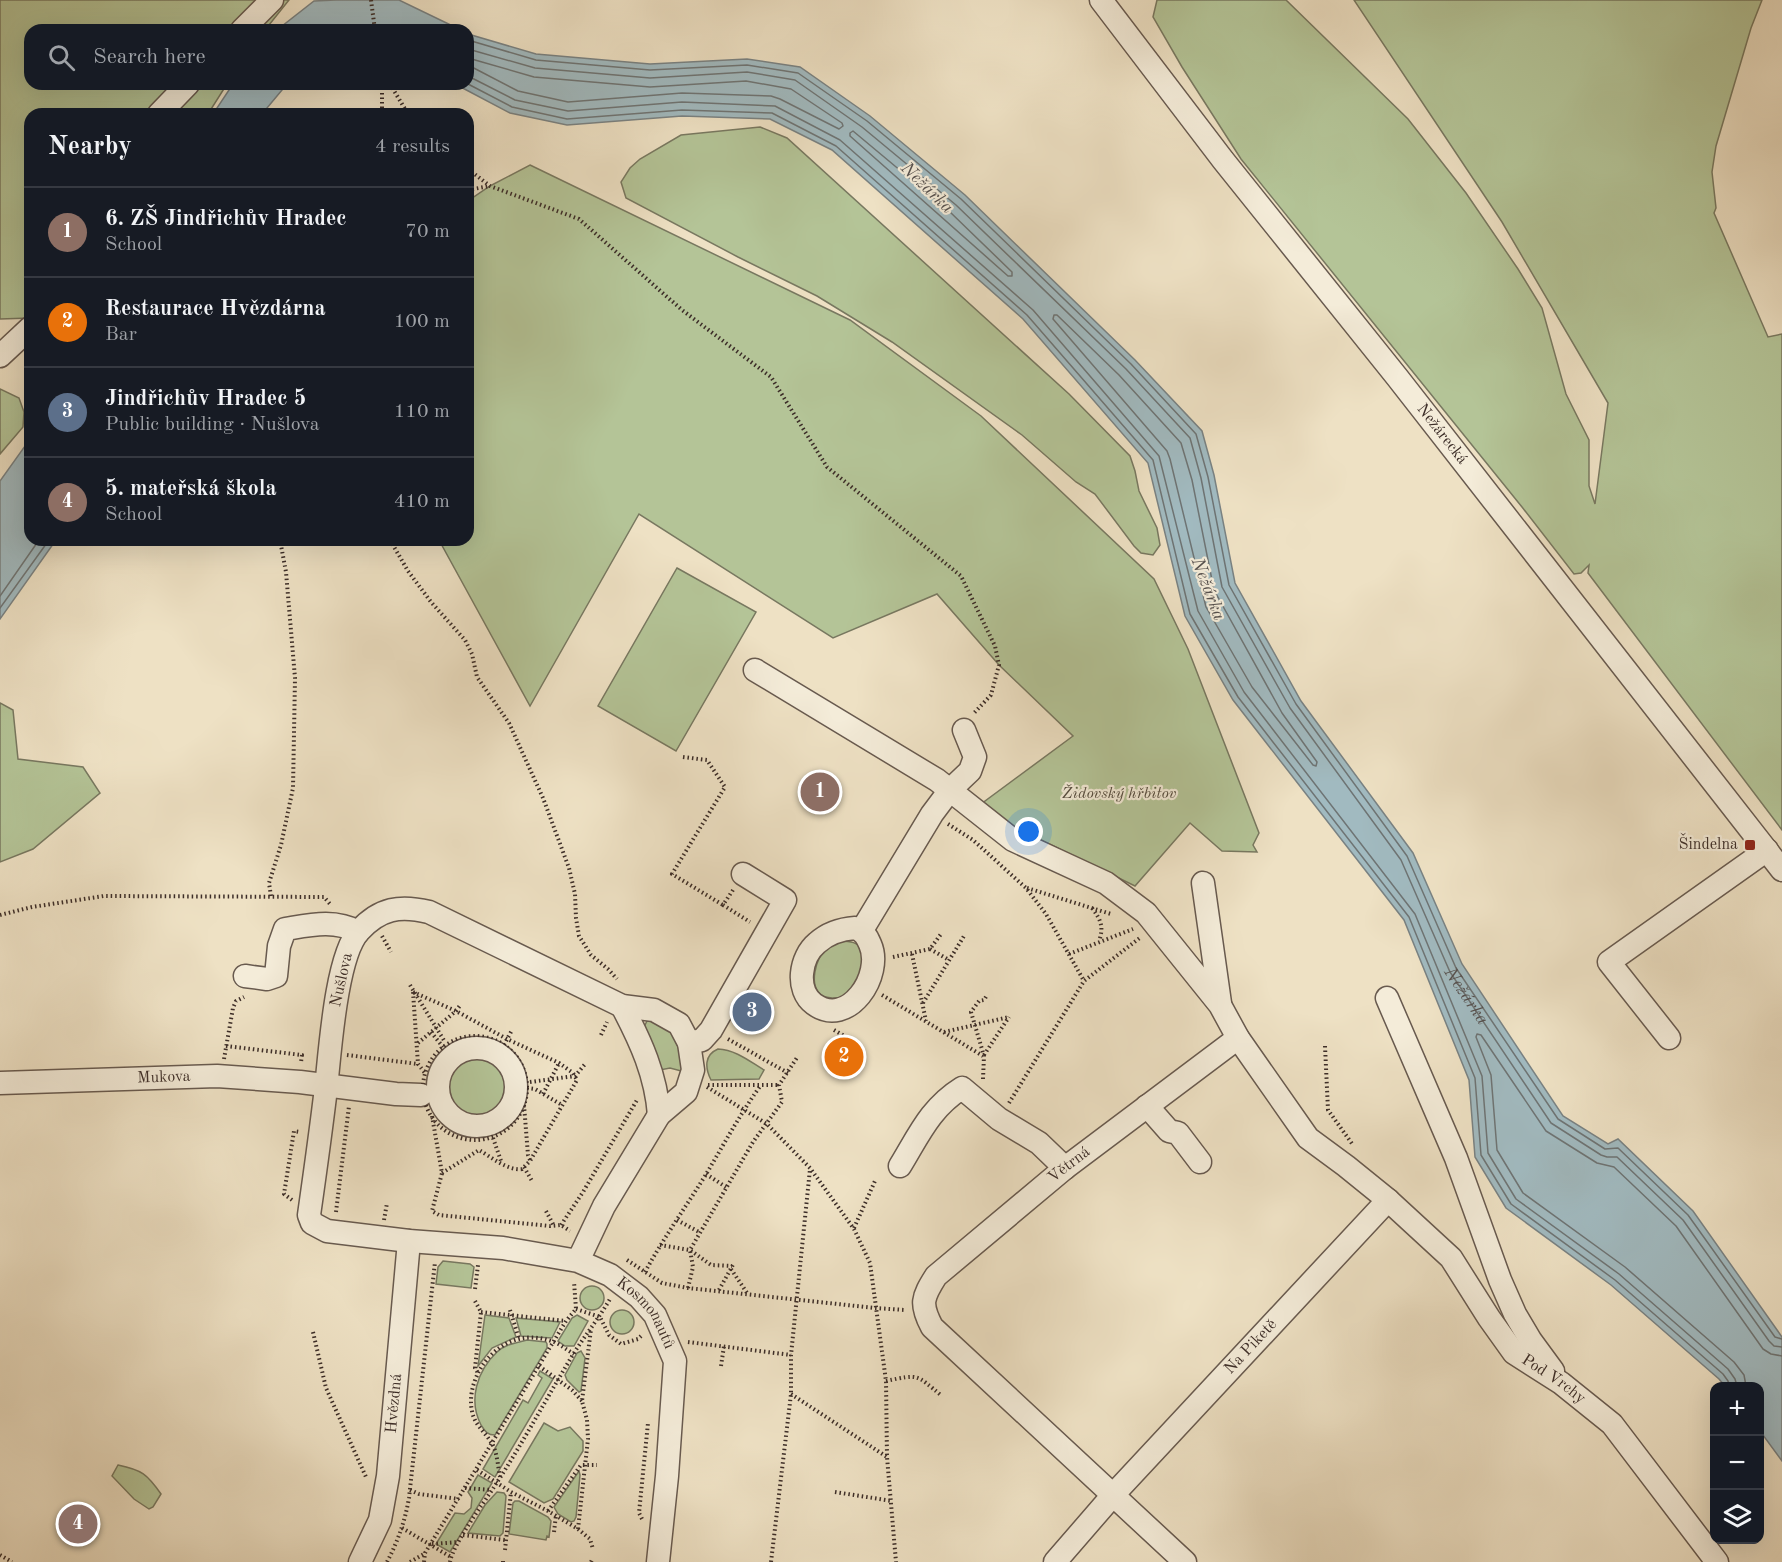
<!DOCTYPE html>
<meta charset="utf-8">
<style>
:root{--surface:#171b24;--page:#242831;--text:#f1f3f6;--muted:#9ea1a6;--line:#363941;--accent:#c59692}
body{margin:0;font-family:"Old Standard TT",serif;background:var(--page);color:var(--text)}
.controls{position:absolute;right:18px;bottom:18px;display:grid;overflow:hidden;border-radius:12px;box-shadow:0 6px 24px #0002}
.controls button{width:54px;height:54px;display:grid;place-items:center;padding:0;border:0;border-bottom:2px solid var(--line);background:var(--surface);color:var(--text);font:30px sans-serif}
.you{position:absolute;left:1029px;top:832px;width:21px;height:21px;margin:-15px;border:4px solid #fff;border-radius:50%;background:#1a73e8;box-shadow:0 0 0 9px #1a73e833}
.badge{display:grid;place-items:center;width:39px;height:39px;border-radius:50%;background:var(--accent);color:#fff;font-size:20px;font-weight:700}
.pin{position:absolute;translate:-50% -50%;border:3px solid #fff;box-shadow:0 2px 6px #0006}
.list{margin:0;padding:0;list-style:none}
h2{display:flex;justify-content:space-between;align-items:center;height:78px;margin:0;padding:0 24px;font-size:26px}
h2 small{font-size:20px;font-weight:400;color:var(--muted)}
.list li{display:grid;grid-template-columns:39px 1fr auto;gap:18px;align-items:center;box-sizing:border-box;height:90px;padding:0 24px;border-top:2px solid var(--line)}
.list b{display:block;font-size:22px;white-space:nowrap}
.list p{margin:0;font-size:20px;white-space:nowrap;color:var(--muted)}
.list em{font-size:20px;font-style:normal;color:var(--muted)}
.icon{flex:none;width:33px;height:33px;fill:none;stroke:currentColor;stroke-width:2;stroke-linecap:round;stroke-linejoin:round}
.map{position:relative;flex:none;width:1782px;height:1562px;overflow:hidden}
.search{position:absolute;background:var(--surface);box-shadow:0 6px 24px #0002;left:24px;top:24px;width:450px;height:66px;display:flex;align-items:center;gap:15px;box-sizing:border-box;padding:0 21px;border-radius:18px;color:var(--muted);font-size:22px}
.panel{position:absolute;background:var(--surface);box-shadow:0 6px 24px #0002;left:24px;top:108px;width:450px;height:438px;border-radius:18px}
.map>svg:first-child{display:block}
.green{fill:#b4c497;stroke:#787860;stroke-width:1.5}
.water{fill:#a1bac0;stroke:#798283;stroke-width:1.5}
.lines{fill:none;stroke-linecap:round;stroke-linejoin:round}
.shore{stroke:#6e7474;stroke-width:1.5}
.minor-casing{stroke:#685a4f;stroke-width:25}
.path{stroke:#3c2d28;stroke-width:4;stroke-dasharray:1.5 3;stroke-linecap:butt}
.minor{stroke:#f4ecd9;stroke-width:22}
.poi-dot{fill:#8f2418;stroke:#f4ecd9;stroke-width:2}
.labels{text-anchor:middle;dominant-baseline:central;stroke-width:4.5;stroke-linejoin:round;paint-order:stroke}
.street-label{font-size:16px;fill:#3c2d28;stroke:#f4ecd9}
.park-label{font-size:16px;font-style:italic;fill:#544b3e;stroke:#f4ecd9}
.poi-label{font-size:16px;fill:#3c2d28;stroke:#f4ecd9;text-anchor:end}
.water-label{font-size:18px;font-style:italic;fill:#55504e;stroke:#f4ecd9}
</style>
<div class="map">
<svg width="1782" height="1562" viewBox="0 0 1782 1562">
<rect width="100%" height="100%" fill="#eee1c4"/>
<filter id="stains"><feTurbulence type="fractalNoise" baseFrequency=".00333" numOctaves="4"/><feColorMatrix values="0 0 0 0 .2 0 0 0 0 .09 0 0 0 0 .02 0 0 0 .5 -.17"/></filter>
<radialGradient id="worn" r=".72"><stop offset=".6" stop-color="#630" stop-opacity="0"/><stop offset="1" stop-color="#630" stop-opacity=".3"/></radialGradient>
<!-- green -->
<g class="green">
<path d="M 0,0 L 289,0 L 265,30 L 30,30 L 30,84 L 227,84 L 208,114 L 30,114 L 30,318 L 0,319 Z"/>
<path d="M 1157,0 L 1286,0 L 1408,119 L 1466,193 L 1518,269 L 1542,308 L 1566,394 L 1589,440 L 1589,486 L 1595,504 L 1608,403 L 1502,222 L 1354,0 L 1762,0 L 1751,28 L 1716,146 L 1712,172 L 1716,208 L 1714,213 L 1768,337 L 1782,334 L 1782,830 L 1588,573 L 1589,565 L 1581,573 L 1574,574 L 1522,507 L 1241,159 L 1182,67 L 1153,17 Z"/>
<path d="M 760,127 L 787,138 L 1069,394 L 1130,456 L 1135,471 L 1139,491 L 1157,528 L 1160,545 L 1153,555 L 1141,553 L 1134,546 L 1095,494 L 1076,482 L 1022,435 L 892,342 L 817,296 L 738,257 L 626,198 L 621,182 L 630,168 L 640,159 L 681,135 Z"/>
<path d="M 530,165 L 850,320 L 981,416 L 1154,579 L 1188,649 L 1259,833 L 1253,845 L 1257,852 L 1222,851 L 1190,823 L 1135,886 L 978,809 L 977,807 L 1073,736 L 999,665 L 937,594 L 833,638 L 639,514 L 530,706 L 439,540 L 468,540 L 468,201 L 490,186 Z"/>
<path d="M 0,389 L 19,398 L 24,412 L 23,427 L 0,454 Z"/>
<path d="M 677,568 L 756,612 L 676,751 L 598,706 Z"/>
<path d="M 0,703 L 13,710 L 18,759 L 83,767 L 100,793 L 33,849 L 0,862 Z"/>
<path d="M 840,941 C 851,941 857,942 864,951 L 863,976 L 843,998 C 836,998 829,999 823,996 C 807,986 816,958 827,948 C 831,945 836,943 840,941 Z"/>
<path d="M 651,1019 L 670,1029 L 681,1049 L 685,1072 L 670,1068 L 660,1070 L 644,1027 L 647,1021 Z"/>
<path d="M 718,1049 C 736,1050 749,1061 764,1070 L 759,1079 L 711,1080 C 705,1068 704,1055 718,1049 Z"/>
<circle cx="475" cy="1088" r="30"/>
<path d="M 443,1261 L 470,1264 L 474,1267 L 471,1288 L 436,1284 L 438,1267 Z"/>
<circle cx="592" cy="1298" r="12"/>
<circle cx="622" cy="1322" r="12"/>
<path d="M 485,1315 L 509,1318 L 516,1337 L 492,1348 L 478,1366 Z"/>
<path d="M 577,1315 L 588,1321 L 574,1346 L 565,1346 L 558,1341 L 572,1318 Z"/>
<path d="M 516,1318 L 560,1322 L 552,1338 L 521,1336 Z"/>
<path d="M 527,1340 L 546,1342 L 547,1344 L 547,1348 L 495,1435 C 487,1435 485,1431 481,1425 C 468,1400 477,1371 497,1352 C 505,1344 516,1343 527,1340 Z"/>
<path d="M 581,1351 L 585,1358 L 581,1391 L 579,1392 L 567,1380 L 565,1375 L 577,1353 Z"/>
<path d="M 540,1371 L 553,1379 L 495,1477 L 483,1469 L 523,1400 L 528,1403 L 542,1378 L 538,1375 Z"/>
<path d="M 544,1423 L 558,1431 L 570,1427 L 583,1441 L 583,1451 L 553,1499 L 544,1503 L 509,1482 Z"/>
<path d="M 118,1465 C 142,1470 147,1474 161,1494 L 153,1507 L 149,1509 L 134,1499 L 112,1476 Z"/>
<path d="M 579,1471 L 580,1475 L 576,1517 L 574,1521 L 571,1522 L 558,1514 L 554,1507 Z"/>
<path d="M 478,1475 L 492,1483 L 450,1552 L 436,1544 L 455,1513 L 464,1514 L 471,1508 L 472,1498 L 468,1492 Z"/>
<path d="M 497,1492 L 504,1493 L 506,1496 L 503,1533 L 500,1536 L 468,1533 L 485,1505 Z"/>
<path d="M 515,1501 L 519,1501 L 548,1517 L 551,1521 L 549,1537 L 547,1536 L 546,1540 L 509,1534 L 513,1503 Z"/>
</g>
<!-- water -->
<g class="water">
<path d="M 336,0 L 399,0 L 461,30 L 277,30 L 314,1 Z"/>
<path d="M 468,34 L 536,54 L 650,64 L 747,59 L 800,67 L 870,116 L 965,195 L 1135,360 L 1202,431 L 1214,475 L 1235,583 L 1301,701 L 1413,853 L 1462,964 L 1563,1116 L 1608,1144 L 1618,1139 L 1693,1211 L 1782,1337 L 1782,1461 L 1760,1431 L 1760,1386 L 1725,1386 L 1719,1379 L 1611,1285 L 1506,1208 L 1475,1157 L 1469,1080 L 1404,920 L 1233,700 L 1185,616 L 1148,463 L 1023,319 L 832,150 L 770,119 L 682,116 L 567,125 L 510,113 L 455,84 L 468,84 Z"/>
<path d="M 233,84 L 287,84 L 262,114 L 213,114 Z"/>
<path d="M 30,439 L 30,540 L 56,540 L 0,619 L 0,481 Z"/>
</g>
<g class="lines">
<!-- shore -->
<g class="shore">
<path d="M 468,40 L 536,60 L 650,70 L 747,65 L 798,73 L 867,121 L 961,199 L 1131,364 L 1196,434 L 1208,477 L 1229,585 L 1296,704 L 1407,856 L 1456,968 L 1558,1119 L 1605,1149 L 1618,1148 L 1688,1215 L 1775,1337 L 1782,1339"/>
<path id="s1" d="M 468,49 L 535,68 L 650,78 L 747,72 L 795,80 L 862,127 L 956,205 L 1126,369 L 1190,438 L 1201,478 L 1222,587 L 1290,708 L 1401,860 L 1450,972 L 1551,1123 L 1601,1155 L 1607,1157 L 1617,1157 L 1683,1220 L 1769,1341 L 1774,1346 L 1782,1347"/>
<path d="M 468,58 L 534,77 L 650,87 L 746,81 L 791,89 L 842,123 L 843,126 L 839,129 L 780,99 L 771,96 L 682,93 L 568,102 L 518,91 L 468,65"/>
<path d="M 468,76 L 515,100 L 568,111 L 682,102 L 775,106 L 840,140 L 1033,310 L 1159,456 L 1198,611 L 1244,692 L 1415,914 L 1482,1076 L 1488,1153 L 1516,1199 L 1619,1274 L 1728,1369 L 1735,1379 L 1737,1386"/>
<path d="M 468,84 L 512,107 L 567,119 L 682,110 L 772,113 L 836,146 L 1027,315 L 1153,460 L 1190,614 L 1238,697 L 1409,917 L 1475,1078 L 1481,1155 L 1511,1204 L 1615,1280 L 1723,1374 L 1728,1381 L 1729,1386"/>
<path d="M 853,131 L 950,212 L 1012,272 L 1012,276 L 1008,276 L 850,136 L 850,133 Z"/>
<path d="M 1054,315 L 1057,315 L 1119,375 L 1181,443 L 1192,480 L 1214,590 L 1282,713 L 1317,762 L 1316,766 L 1313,765 L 1252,687 L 1206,607 L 1170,459 L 1167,451 L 1053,319 Z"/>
<path d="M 0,596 L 39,540"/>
<path d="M 0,608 L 49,540"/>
<path d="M 1746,1386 L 1744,1375 L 1734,1362 L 1625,1267 L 1523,1193 L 1497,1150 L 1491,1075 L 1476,1037 L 1477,1034 L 1481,1035 L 1546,1131 L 1597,1163 L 1614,1167 L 1676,1226 L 1763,1349 L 1771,1354 L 1782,1356"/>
</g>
<!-- minor casing -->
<g class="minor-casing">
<g id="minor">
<path id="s2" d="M 1101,0 L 1223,160 L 1397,377 L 1782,870"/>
<path d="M 242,30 L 272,0"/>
<path d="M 159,114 L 188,84"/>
<path d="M 0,356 L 30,328"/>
<path id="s3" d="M 755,670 L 937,780 L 1013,840 L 1106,883 L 1146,913 L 1220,1005 L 1238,1038 L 1308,1138 L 1346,1166 L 1388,1200 L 1451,1258 L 1489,1318 L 1514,1353 L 1561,1383 L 1612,1424 L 1717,1562"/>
<path d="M 1203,883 L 1220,1003"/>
<path d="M 855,928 C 864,931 867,937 870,944 C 884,975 848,1029 814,1004 C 795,990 800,957 817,943 C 828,933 841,929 855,928 Z"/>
<path d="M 862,930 L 932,814 L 950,790 L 970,771 L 975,757 L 964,730"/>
<path d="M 245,976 L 267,979 L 276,976 L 279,946 L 285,929 C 310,925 335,919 358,932"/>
<path d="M 1387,998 L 1456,1158 L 1500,1280 L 1515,1314 L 1531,1341 L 1553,1371"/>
<path d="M 622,1006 C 641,1042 656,1075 659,1115"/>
<path d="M 1669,1038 L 1609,962 L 1767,850"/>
<path d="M 689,1043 L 702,1040 L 711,1030 L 785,900 L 743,874"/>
<circle cx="477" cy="1087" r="39"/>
<path id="s4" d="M 0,1083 L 217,1076 L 300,1082 L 396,1094 L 421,1095"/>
<path d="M 1147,1106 L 1169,1131 L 1178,1133 L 1200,1162"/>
<path d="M 900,1166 C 919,1135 930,1108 962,1088 L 999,1119 L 1039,1143 L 1065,1168"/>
<path id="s5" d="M 578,1261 L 604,1206 L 659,1115 L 686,1092 L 693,1070 L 689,1043 L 679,1024 L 654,1010 L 622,1006 L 429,912 C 400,905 380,908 359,931 C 336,956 330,1052 326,1088 C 321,1130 315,1173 309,1215 L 312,1223 L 327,1231 L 409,1241 L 503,1248 L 578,1261 L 610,1275 L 639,1297 L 655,1315 L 675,1361 L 667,1476 L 658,1562"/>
<path id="s6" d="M 360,1562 L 380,1520 L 388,1476 L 409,1241"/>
<path id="s7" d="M 1055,1562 L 1113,1495 L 1388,1200"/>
<path id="s8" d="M 1185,1562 L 932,1327 C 920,1304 922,1298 936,1276 L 1065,1168 L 1238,1038"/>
</g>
</g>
<!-- path -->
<g class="path">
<path d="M 371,0 L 375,30"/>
<path d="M 382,84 L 382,114"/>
<path d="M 390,84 L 408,114"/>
<path d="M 468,169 L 490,186 L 579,219 L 682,310 L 771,377 L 827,467 L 961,576 L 995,646 L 999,665 L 991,695 L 974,713"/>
<path d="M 468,190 L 490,186"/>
<path d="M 390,540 L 408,571 L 431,602 L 465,640 L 472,654 L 477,677 L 509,723 L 543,798 L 569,868 L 575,894 L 576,918 L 579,936 L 591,955 L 608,969 L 617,979"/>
<path d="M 683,757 L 707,760 L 725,787 L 672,874 L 723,905"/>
<path d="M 948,824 L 973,840 L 1026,888 L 1046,914 L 1084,981"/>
<path d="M 1027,888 L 1111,914"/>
<path d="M 733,890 L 723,905 L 750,922"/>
<path d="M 271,896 L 269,883 L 281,845 L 293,788 L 295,678 L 286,572 L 280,540"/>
<path d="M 1092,908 C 1101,920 1104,927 1099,941"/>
<path d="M 0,915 L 32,907 L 104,896 L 324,897 L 330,904"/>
<path d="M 382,936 L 391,952"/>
<path d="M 930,949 L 949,960"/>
<path d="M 912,954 L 926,1021"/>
<path d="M 1069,954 L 1133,929"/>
<path d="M 893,957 L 930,949 L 941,934"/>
<path d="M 410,985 L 445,1042"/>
<path d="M 413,992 L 456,1011 L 507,1039 L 559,1063 L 573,1073 L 577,1080 L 530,1161 L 522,1169 C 508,1171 491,1157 479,1150"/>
<path d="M 413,992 L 418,1064 L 425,1073"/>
<path d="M 882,995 L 983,1056"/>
<path d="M 923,1003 L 964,936"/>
<path d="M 834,1030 L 846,1037"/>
<path d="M 431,1032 L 443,1047"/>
<path d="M 944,1032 L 1009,1017"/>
<path d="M 601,1035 L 607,1022"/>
<circle cx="475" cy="1088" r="52"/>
<path d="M 728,1039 L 788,1073"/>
<path d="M 418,1043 L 456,1011 L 461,1004"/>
<path d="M 504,1045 L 512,1030"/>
<path d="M 226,1046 L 302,1055 L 301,1062"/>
<path d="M 1325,1046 L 1328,1110 L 1353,1145"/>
<path d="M 449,1047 L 454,1055"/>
<path d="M 347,1055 L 418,1064"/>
<path d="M 984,1055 L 1009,1017"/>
<path d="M 224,1059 L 233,1008 L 236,1001 L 244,997"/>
<path d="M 983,1079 L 984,1056 L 971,1012 L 979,1001 L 984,1000 L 987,995"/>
<path d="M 530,1082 L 575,1076 L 586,1063"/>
<path d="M 516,1084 L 523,1083"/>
<path d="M 708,1085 L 779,1085"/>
<path d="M 707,1087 L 767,1124 L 810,1168 L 854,1229 L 870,1263 L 886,1381 L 887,1457 L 896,1562"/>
<path d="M 527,1088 L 535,1089 L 562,1105"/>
<path d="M 543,1094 L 559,1063"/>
<path d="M 1009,1103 L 1084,981 L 1141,937"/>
<path d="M 524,1105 L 528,1155 L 530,1160"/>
<path d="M 432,1116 L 442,1173 L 432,1211 L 439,1215 L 550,1226 L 561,1225 L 570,1231"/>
<path d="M 488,1124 L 492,1134"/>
<path d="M 493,1138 L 501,1161"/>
<path d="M 524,1167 L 532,1181"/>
<path d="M 442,1173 L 479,1150"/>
<path d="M 706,1174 L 726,1187"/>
<path d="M 292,1200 L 284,1194 L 294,1131 L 300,1132"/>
<path d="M 546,1211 L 554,1226"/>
<path d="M 336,1212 L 349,1106"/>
<path d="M 384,1220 L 387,1203"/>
<path d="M 677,1220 L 699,1232"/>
<path d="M 561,1225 L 583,1192 L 637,1100"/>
<path d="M 854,1228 L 875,1181"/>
<path d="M 660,1245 L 690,1250 L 711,1265 L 732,1266"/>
<path d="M 627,1260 L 662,1283 L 688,1288 L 875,1308 L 905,1310"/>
<path d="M 731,1269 L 747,1293"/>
<path d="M 645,1272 C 663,1239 685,1208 705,1176 C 723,1146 740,1114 761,1085"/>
<path d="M 688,1288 L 693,1267 L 690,1250 L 753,1142 L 782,1102 L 779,1085 L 798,1056"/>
<path d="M 475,1289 L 478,1265"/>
<path d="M 719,1290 L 734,1263"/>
<path d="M 475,1301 L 481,1312 L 475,1368 L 478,1373"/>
<path d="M 576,1309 L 600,1317 L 609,1335 L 621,1344 L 638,1339 L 641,1336"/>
<path d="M 510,1310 L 519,1339"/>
<path d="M 481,1312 L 566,1321"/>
<path d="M 313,1332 L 326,1388 L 366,1477"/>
<path d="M 688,1342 L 791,1355"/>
<path d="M 539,1366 L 572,1390 L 582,1401"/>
<path d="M 721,1366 L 724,1346"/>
<path d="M 886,1381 C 920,1374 915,1374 942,1396"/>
<path d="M 791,1394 L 887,1457"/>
<path d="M 477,1470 L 511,1492 L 548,1511 L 578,1529 L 590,1539 L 593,1549"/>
<path d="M 500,1477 C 498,1467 497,1450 491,1442 C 484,1431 474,1424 472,1411 C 469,1397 473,1383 479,1371 C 495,1343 523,1330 554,1342 C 561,1345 567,1350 574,1354"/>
<path d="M 465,1488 L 492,1490"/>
<path d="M 410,1490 L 419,1494 L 459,1499"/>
<path d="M 835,1492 L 892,1501"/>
<path d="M 548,1511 L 581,1465 L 597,1465"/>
<path d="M 642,1519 L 639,1513 L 648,1423"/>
<path d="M 402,1528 L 451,1557"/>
<path d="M 578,1529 L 588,1439 L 587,1420 L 582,1401 L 591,1329"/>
<path d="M 554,1532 L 556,1515"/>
<path d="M 463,1535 L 505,1540"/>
<path d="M 432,1544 L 459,1542"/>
<path d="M 505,1550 L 511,1492"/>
<path d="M 0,1555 L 12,1562"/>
<path d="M 503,1561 L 503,1562"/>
<path d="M 387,1562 C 398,1541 405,1521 409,1498 L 435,1262"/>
<path d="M 410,1562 L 424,1554"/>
<path d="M 424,1562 L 425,1553 L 566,1321 L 576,1309 L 574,1282"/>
<path d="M 450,1562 C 453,1544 483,1504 494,1487 C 523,1443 547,1397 574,1353 C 586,1334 599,1318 610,1299"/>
<path d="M 591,1562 L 592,1560"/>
<path d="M 771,1562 L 791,1394 L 791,1355 L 810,1169"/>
</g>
<!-- minor -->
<use href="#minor" class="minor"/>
</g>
<!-- markers -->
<rect class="poi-dot" x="1744" y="839" width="12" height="12" rx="3"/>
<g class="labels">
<!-- street labels -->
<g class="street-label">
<text stroke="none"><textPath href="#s2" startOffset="552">Nežárecká</textPath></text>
<text transform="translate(342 980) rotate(-77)">Nušlova</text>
<text stroke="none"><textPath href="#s4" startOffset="164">Mukova</textPath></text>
<text stroke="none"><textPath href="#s8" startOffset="574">Větrná</textPath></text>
<text stroke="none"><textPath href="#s5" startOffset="1284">Kosmonautů</textPath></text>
<text stroke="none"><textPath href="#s7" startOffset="291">Na Piketě</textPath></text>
<text stroke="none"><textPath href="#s3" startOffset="1088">Pod Vrchy</textPath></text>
<text stroke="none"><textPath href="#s6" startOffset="164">Hvězdná</textPath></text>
</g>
<!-- park labels -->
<g class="park-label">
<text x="1119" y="794">Židovský hřbitov</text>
</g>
<!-- poi labels -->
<g class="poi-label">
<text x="1738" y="845">Šindelna</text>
</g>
<!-- water labels -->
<g class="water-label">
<text transform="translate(927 188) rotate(44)">Nežárka</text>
<text transform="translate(1208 589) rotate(69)">Nežárka</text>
<text stroke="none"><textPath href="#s1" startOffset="1496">Nežárka</textPath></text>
</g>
</g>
<rect width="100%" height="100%" filter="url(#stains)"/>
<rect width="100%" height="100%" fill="url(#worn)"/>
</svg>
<div class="controls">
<button>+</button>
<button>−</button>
<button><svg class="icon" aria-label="layers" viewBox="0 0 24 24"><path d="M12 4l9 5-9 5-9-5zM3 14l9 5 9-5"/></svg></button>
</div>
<div class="you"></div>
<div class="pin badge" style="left:820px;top:792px;background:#8d6e63">1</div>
<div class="pin badge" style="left:844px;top:1057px;background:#e8710a">2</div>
<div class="pin badge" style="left:752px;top:1012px;background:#5c6f8a">3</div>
<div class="pin badge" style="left:78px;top:1524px;background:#8d6e63">4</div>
<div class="search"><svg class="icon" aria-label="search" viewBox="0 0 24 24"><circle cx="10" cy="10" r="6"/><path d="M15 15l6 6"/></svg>Search here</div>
<section class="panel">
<h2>Nearby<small>4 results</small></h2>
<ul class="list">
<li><span class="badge" style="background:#8d6e63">1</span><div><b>6. ZŠ Jindřichův Hradec</b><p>School</p></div><em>70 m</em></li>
<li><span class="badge" style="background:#e8710a">2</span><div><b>Restaurace Hvězdárna</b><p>Bar</p></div><em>100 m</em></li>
<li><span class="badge" style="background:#5c6f8a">3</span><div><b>Jindřichův Hradec 5</b><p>Public building · Nušlova</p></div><em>110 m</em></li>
<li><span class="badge" style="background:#8d6e63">4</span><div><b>5. mateřská škola</b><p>School</p></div><em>410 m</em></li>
</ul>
</section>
</div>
